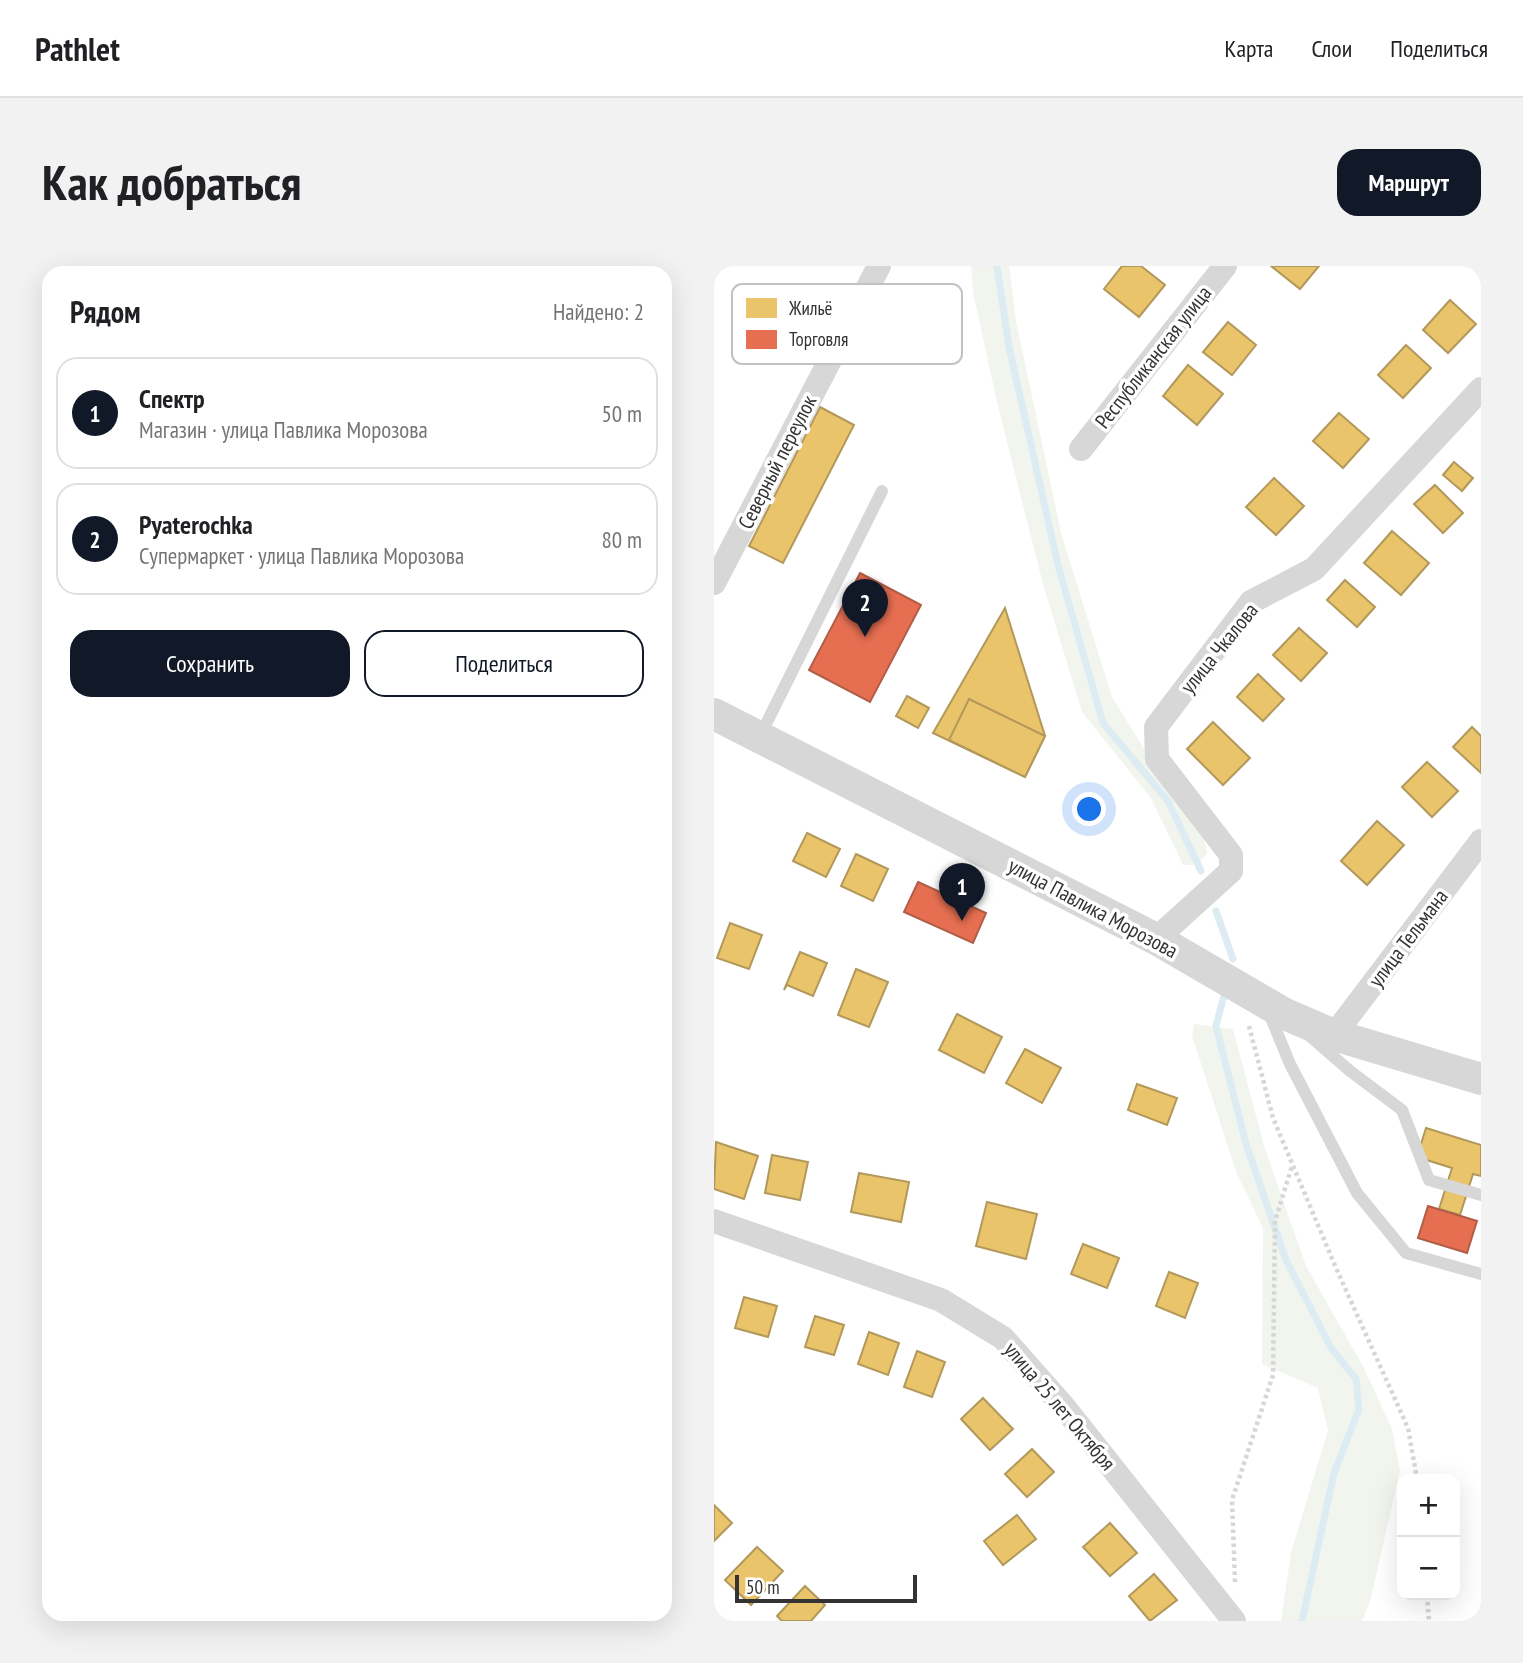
<!DOCTYPE html>
<html lang="ru">
<meta charset="utf-8">
<style>
:root{--surface:#fff;--page:#f2f2f2;--text:#202124;--muted:#757577;--line:#e0e0e0;--accent:#111827}
body{margin:0;font-family:"PT Sans Narrow",sans-serif;background:var(--page);color:var(--text)}
.controls{position:absolute;right:21px;bottom:21px;display:grid;overflow:hidden;border-radius:14px;box-shadow:0 7px 28px #0002}
.controls button{width:63px;height:63px;display:grid;place-items:center;padding:0;border:0;border-bottom:2px solid var(--line);background:var(--surface);color:var(--text);font:35px sans-serif}
.scale{position:absolute;left:21px;bottom:18px;width:182px;box-sizing:border-box;padding-left:7px;border:4px solid #333;border-top:0;font-size:19px;line-height:24px;white-space:nowrap;color:#333;-webkit-text-stroke:5px #fff;paint-order:stroke}
.you{position:absolute;left:376px;top:544px;width:24px;height:24px;margin:-18px;border:5px solid #fff;border-radius:50%;background:#1a73e8;box-shadow:0 0 0 10px #1a73e833}
.badge{display:grid;place-items:center;width:46px;height:46px;border-radius:50%;background:var(--accent);color:#fff;font-size:23px;font-weight:700}
.pin{position:absolute;translate:-50% -58px;filter:drop-shadow(0 2px 4px #0008)}
.pin::after{content:'';position:absolute;top:37px;width:24px;height:21px;background:inherit;clip-path:polygon(0 0,100% 0,50% 100%)}
.list{margin:0;padding:0;list-style:none}
h2{display:flex;justify-content:space-between;align-items:center;height:91px;margin:0;padding:0 28px;font-size:30px}
h2 small{font-size:23px;font-weight:400;color:var(--muted)}
.list li{display:grid;grid-template-columns:46px 1fr auto;gap:21px;align-items:center;box-sizing:border-box;height:112px;margin:0 14px 14px;padding:0 14px;border:2px solid var(--line);border-radius:21px}
.list b{display:block;font-size:26px;white-space:nowrap}
.list p{margin:0;font-size:23px;white-space:nowrap;color:var(--muted)}
.list em{font-size:23px;font-style:normal;color:var(--muted)}
.actions{display:flex;gap:14px;padding:21px 28px}
.actions a{flex:1;padding:16px 0;border:2px solid var(--accent);border-radius:21px;text-align:center;font-size:24px;color:var(--accent)}
.actions .main{background:var(--accent);color:#fff}
.map{position:relative;flex:none;width:767px;height:1355px;overflow:hidden;border-radius:21px}
header{display:flex;align-items:center;gap:42px;box-sizing:border-box;height:98px;padding:0 35px;background:var(--surface);border-bottom:2px solid var(--line)}
header strong{font-size:33px}
nav{display:flex;gap:38px;margin-inline-start:auto;font-size:24px}
.intro{display:flex;align-items:center;justify-content:space-between;box-sizing:border-box;height:168px;padding:0 42px}
h1{margin:0;font-size:49px}
.button{padding:18px 32px;border-radius:21px;background:var(--accent);color:#fff;font-size:24px;font-weight:700}
main{display:flex;gap:42px;padding:0 42px}
aside{flex:1;background:var(--surface);border-radius:21px;box-shadow:0 7px 28px #0002}
.map>svg:first-child{display:block}
.green{fill:#f1f5ed}
.homes{fill:#e9c46a;stroke:#b2985a;stroke-width:2}
.shops{fill:#e76f51;stroke:#b15d48;stroke-width:2}
.lines{fill:none;stroke-linecap:round;stroke-linejoin:round}
.stream{stroke:#ddebf3;stroke-width:7}
.path{stroke:#d6d6d6;stroke-width:4.5;stroke-dasharray:3.5 3.5;stroke-linecap:butt}
.service{stroke:#d7d7d7;stroke-width:12}
.minor{stroke:#d7d7d7;stroke-width:24}
.tertiary{stroke:#d7d7d7;stroke-width:32}
.labels{text-anchor:middle;dominant-baseline:central;stroke-width:7;stroke-linejoin:round;paint-order:stroke}
.street-label{font-size:21px;fill:#333;stroke:#fff}
.key{fill:#fff;stroke:#c2c2c2;stroke-width:2}
.key-label{font-size:19px;fill:#333}
</style>
<header>
<strong>Pathlet</strong>
<nav><a>Карта</a><a>Слои</a><a>Поделиться</a></nav>
</header>
<div class="intro"><h1>Как добраться</h1><a class="button">Маршрут</a></div>
<main>
<aside>
<h2>Рядом<small>Найдено: 2</small></h2>
<ul class="list">
<li><span class="badge">1</span><div><b>Спектр</b><p>Магазин · улица Павлика Морозова</p></div><em>50 m</em></li>
<li><span class="badge">2</span><div><b>Pyaterochka</b><p>Супермаркет · улица Павлика Морозова</p></div><em>80 m</em></li>
</ul>
<div class="actions"><a class="main">Сохранить</a><a>Поделиться</a></div>
</aside>
<div class="map">
<svg width="767" height="1355" viewBox="0 0 767 1355">
<rect width="100%" height="100%" fill="#fff"/>
<!-- green -->
<g class="green">
<path d="M 257,0 L 295,0 L 302,55 L 347,267 L 398,431 L 440,499 L 489,568 L 493,587 L 484,599 L 469,599 L 437,532 L 368,446 L 329,318 L 283,136 L 259,26 Z"/>
<path d="M 480,758 L 519,763 L 550,880 L 592,1000 L 650,1102 L 678,1163 L 686,1205 L 656,1335 L 648,1355 L 567,1355 L 577,1287 L 614,1164 L 604,1122 L 548,1098 L 549,962 L 523,908 L 478,770 Z"/>
</g>
<!-- homes -->
<g class="homes">
<path d="M 408,0 L 427,0 L 451,19 L 425,51 L 390,23 Z"/>
<path d="M 557,0 L 605,0 L 586,23 Z"/>
<path d="M 736,34 L 762,58 L 734,87 L 709,64 Z"/>
<path d="M 514,56 L 542,79 L 518,109 L 489,86 Z"/>
<path d="M 692,79 L 717,102 L 689,132 L 664,109 Z"/>
<path d="M 474,99 L 509,128 L 483,159 L 449,130 Z"/>
<path d="M 106,141 L 140,159 L 69,297 L 35,280 Z"/>
<path d="M 625,147 L 655,173 L 629,202 L 599,175 Z"/>
<path d="M 740,196 L 759,212 L 748,225 L 729,209 Z"/>
<path d="M 560,212 L 590,240 L 562,269 L 532,241 Z"/>
<path d="M 721,219 L 749,247 L 729,267 L 700,238 Z"/>
<path d="M 678,265 L 715,297 L 687,329 L 650,297 Z"/>
<path d="M 631,314 L 661,341 L 643,361 L 613,334 Z"/>
<path d="M 291,342 L 331,470 L 311,511 L 219,467 Z"/>
<path d="M 585,362 L 613,387 L 587,415 L 559,389 Z"/>
<path d="M 544,408 L 570,433 L 549,455 L 523,431 Z"/>
<path d="M 193,430 L 215,442 L 204,462 L 182,450 Z"/>
<path d="M 255,433 L 331,470 L 311,511 L 235,474 Z"/>
<path d="M 499,456 L 536,492 L 509,519 L 473,483 Z"/>
<path d="M 758,461 L 767,470 L 767,507 L 739,481 Z"/>
<path d="M 713,496 L 744,525 L 718,551 L 688,521 Z"/>
<path d="M 663,555 L 690,579 L 653,619 L 627,595 Z"/>
<path d="M 93,567 L 126,583 L 112,611 L 79,595 Z"/>
<path d="M 142,588 L 174,603 L 159,635 L 127,620 Z"/>
<path d="M 16,657 L 48,669 L 35,703 L 3,692 Z"/>
<path d="M 86,686 L 113,697 L 99,730 L 73,719 L 70,724 Z"/>
<path d="M 142,703 L 174,716 L 155,761 L 124,749 Z"/>
<path d="M 243,748 L 288,771 L 270,807 L 225,784 Z"/>
<path d="M 311,783 L 347,802 L 328,837 L 292,817 Z"/>
<path d="M 423,818 L 463,832 L 453,859 L 414,844 Z"/>
<path d="M 712,862 L 767,879 L 767,910 L 759,908 L 746,949 L 725,943 L 738,902 L 703,891 Z"/>
<path d="M 2,876 L 44,890 L 30,933 L 0,923 Z"/>
<path d="M 58,889 L 94,896 L 86,934 L 51,927 Z"/>
<path d="M 145,907 L 195,916 L 187,956 L 137,946 Z"/>
<path d="M 273,936 L 323,948 L 312,993 L 262,980 Z"/>
<path d="M 369,978 L 405,992 L 393,1022 L 357,1008 Z"/>
<path d="M 455,1006 L 484,1017 L 471,1052 L 442,1040 Z"/>
<path d="M 30,1031 L 63,1040 L 54,1071 L 21,1062 Z"/>
<path d="M 101,1050 L 130,1059 L 120,1089 L 91,1081 Z"/>
<path d="M 155,1066 L 185,1077 L 174,1109 L 144,1098 Z"/>
<path d="M 203,1085 L 231,1096 L 218,1131 L 190,1121 Z"/>
<path d="M 269,1132 L 299,1163 L 276,1184 L 247,1153 Z"/>
<path d="M 318,1183 L 340,1206 L 313,1231 L 291,1208 Z"/>
<path d="M 0,1239 L 18,1257 L 0,1275 Z"/>
<path d="M 303,1249 L 322,1273 L 289,1299 L 270,1275 Z"/>
<path d="M 396,1257 L 423,1287 L 396,1310 L 369,1281 Z"/>
<path d="M 43,1281 L 69,1305 L 37,1339 L 11,1314 Z"/>
<path d="M 440,1308 L 463,1334 L 436,1355 L 415,1330 Z"/>
<path d="M 91,1320 L 111,1339 L 97,1355 L 68,1355 L 63,1350 Z"/>
</g>
<!-- shops -->
<g class="shops">
<path d="M 146,307 L 207,339 L 156,436 L 95,404 Z"/>
<path d="M 204,616 L 272,647 L 259,677 L 190,646 Z"/>
<path d="M 714,940 L 763,955 L 753,987 L 704,972 Z"/>
</g>
<g class="lines">
<!-- stream -->
<g class="stream">
<path d="M 283,0 L 295,81 L 344,299 L 389,457 L 454,535 L 487,605"/>
<path d="M 502,645 L 519,693"/>
<path d="M 511,726 L 502,760 L 532,878 L 572,994 L 617,1082 L 642,1113 L 645,1143 L 620,1207 L 588,1355"/>
</g>
<!-- path -->
<g class="path">
<path d="M 535,760 L 559,852 L 622,1002 L 694,1162 L 703,1213"/>
<path d="M 521,1316 L 518,1234 L 559,1109 L 561,955 L 578,900"/>
<path d="M 713,1329 L 715,1355"/>
</g>
<!-- service -->
<g class="service">
<path d="M 46,470 L 168,225"/>
<path d="M 555,747 L 576,798 L 643,927 L 692,987 L 767,1008"/>
<path d="M 597,771 L 636,805 L 688,844 L 715,914 L 767,929"/>
</g>
<!-- minor -->
<g class="minor">
<path d="M 367,183 L 511,0"/>
<path d="M 0,317 L 165,0"/>
<path d="M 442,673 L 517,605 L 517,589 L 443,493 L 442,461 L 537,336 L 600,303 L 767,123"/>
<path d="M 620,769 L 767,575"/>
<path d="M 0,955 L 227,1034 L 289,1072 L 350,1141 L 520,1355"/>
</g>
<!-- tertiary -->
<path class="tertiary" d="M 0,448 L 442,673 L 571,748 L 620,769 L 767,813"/>
</g>
<g class="labels">
<!-- street labels -->
<g class="street-label">
<text transform="translate(439 91) rotate(-52)">Республиканская улица</text>
<text transform="translate(63 196) rotate(-63)">Северный переулок</text>
<text transform="translate(505 382) rotate(-51)">улица Чкалова</text>
<text transform="translate(379 642) rotate(28)">улица Павлика Морозова</text>
<text transform="translate(694 672) rotate(-53)">улица Тельмана</text>
<text transform="translate(346 1140) rotate(50)">улица 25 лет Октября</text>
</g>
</g>
<!-- legend -->
<rect x="18" y="18" width="230" height="80" rx="10" class="key"/>
<rect x="32" y="32" width="31" height="20" fill="#e9c46a"/>
<rect x="32" y="64" width="31" height="19" fill="#e76f51"/>
<g class="key-label">
<text x="75" y="49">Жильё</text>
<text x="75" y="80">Торговля</text>
</g>
</svg>
<div class="controls">
<button>+</button>
<button>−</button>
</div>
<div class="scale">50 m</div>
<div class="you"></div>
<div class="pin badge" style="left:248px;top:655px">1</div>
<div class="pin badge" style="left:151px;top:371px">2</div>
</div>
</main>
